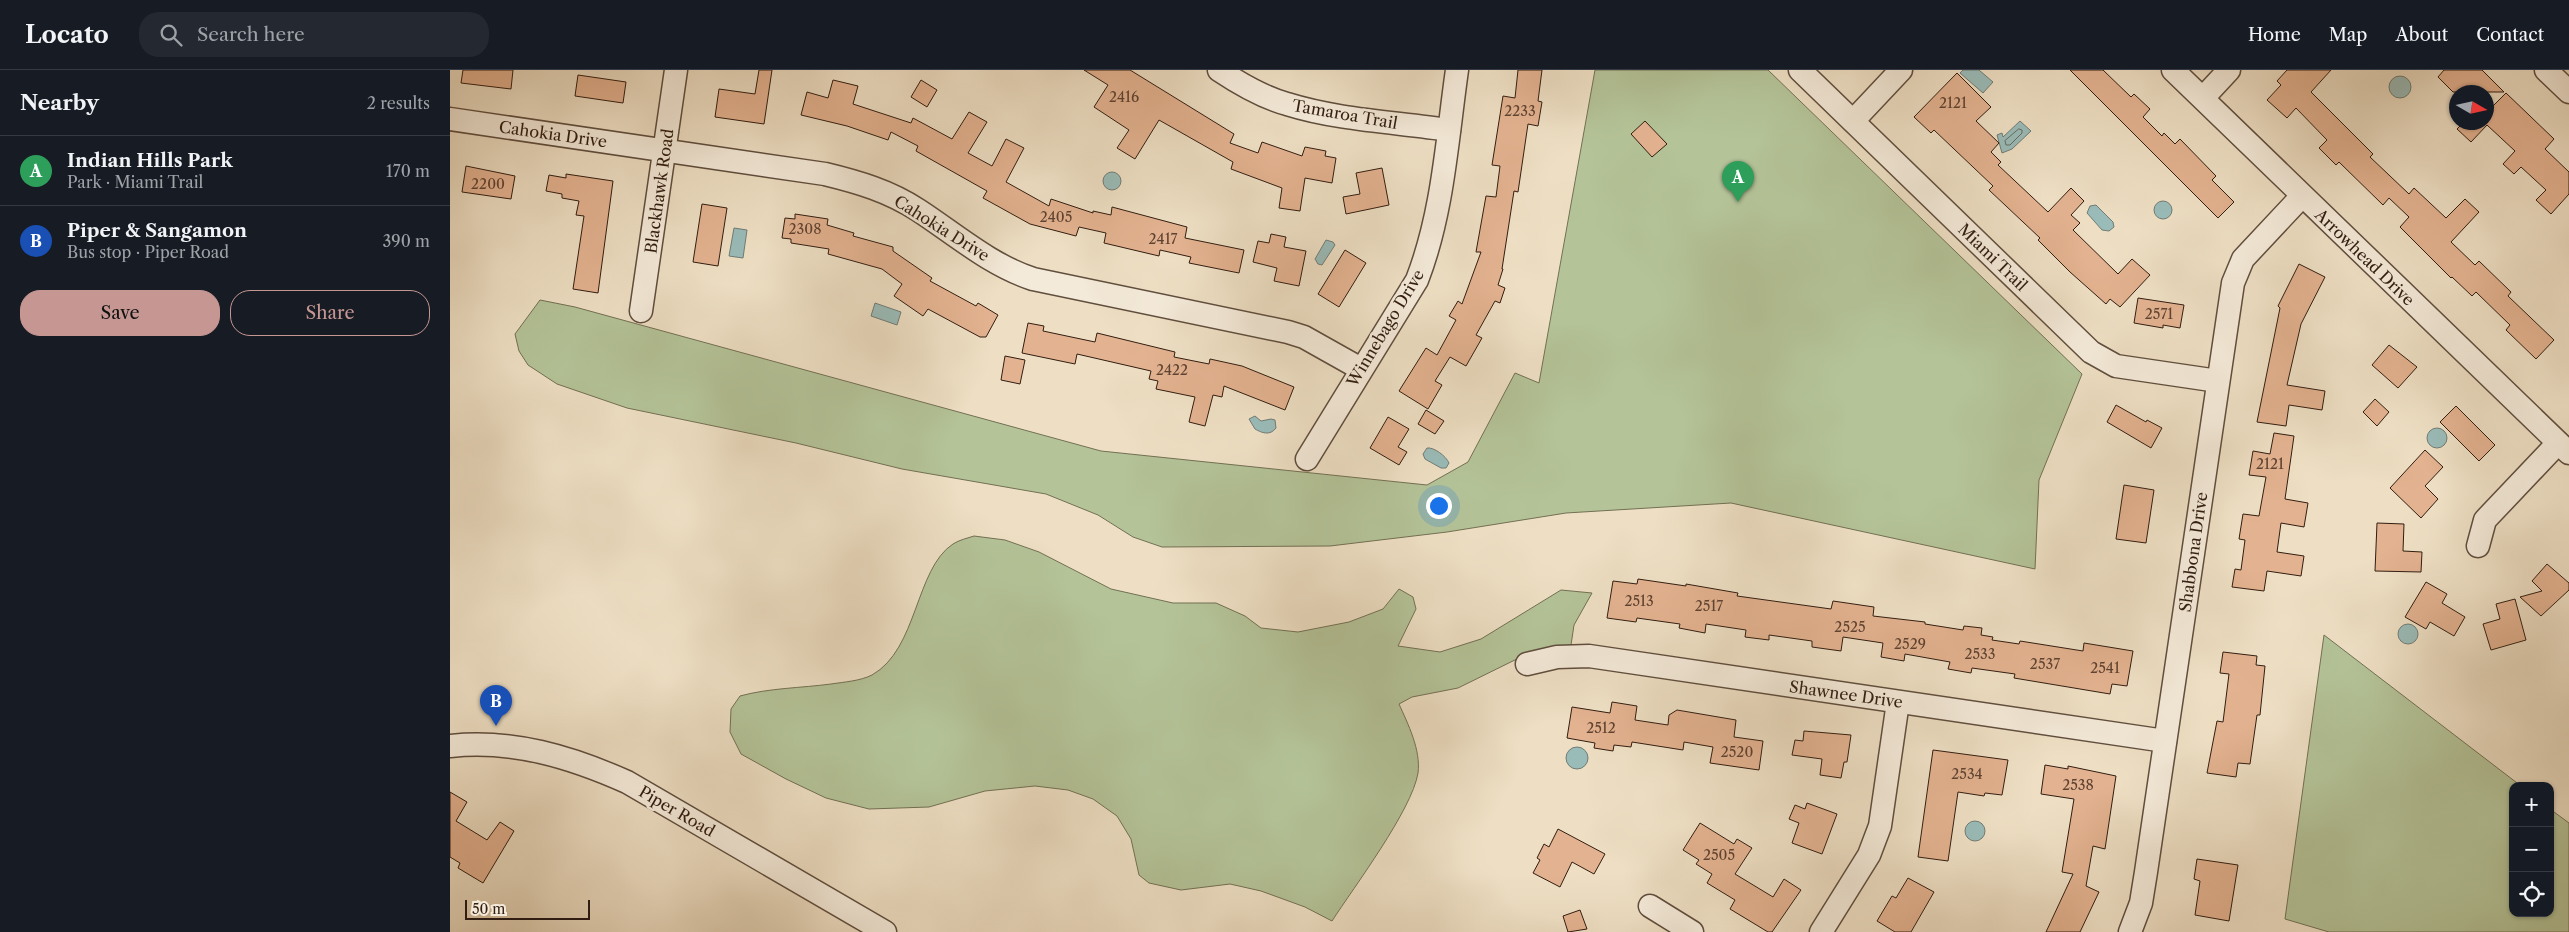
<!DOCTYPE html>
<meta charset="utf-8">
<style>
:root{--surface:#171b24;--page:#242831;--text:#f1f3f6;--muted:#9ea1a6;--line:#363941;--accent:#c59692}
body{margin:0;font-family:"Libre Caslon Text",serif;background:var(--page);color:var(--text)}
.controls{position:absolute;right:15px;bottom:15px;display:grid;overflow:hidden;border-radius:10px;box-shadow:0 1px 4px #0004}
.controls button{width:45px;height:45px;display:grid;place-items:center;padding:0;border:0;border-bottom:1px solid var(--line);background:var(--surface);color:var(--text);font:25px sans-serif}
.compass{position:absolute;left:1999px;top:15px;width:45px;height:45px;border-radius:50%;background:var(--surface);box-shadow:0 1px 4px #0004;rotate:99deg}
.scale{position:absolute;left:15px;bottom:12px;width:125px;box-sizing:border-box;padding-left:5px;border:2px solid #311d11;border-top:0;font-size:14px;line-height:18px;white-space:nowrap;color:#311d11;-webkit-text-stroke:4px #f4ead9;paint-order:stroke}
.you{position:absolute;left:988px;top:435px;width:18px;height:18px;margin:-12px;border:4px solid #fff;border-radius:50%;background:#1a73e8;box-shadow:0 0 0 8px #1a73e833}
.badge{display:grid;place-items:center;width:32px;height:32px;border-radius:50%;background:var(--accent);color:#fff;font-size:16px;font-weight:700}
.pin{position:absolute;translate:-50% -41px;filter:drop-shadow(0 1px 2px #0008)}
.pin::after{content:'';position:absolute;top:26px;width:18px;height:15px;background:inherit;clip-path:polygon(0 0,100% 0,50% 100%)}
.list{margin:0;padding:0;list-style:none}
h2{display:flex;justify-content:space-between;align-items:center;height:65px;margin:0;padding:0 20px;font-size:21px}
h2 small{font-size:16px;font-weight:400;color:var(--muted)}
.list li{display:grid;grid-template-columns:32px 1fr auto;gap:15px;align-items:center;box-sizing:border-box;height:70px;padding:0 20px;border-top:1px solid var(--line)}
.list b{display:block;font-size:19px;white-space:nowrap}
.list p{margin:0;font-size:16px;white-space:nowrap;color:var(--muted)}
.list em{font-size:16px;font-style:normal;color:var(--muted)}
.actions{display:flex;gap:10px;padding:15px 20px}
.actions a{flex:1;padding:11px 0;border:1px solid var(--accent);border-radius:20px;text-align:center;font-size:18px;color:var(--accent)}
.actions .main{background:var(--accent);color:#111}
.icon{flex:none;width:28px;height:28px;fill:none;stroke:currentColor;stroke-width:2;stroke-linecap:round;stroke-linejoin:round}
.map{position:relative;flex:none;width:2119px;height:862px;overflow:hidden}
header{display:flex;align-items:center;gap:30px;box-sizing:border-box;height:70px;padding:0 25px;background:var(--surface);border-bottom:1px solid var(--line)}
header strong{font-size:24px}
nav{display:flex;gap:28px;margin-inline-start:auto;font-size:18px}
.search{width:350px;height:45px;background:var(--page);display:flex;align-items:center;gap:12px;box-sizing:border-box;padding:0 18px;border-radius:20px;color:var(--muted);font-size:19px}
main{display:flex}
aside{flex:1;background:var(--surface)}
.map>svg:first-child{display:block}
.green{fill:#b4c398;stroke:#727054}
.water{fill:#9abcb9;stroke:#707c76}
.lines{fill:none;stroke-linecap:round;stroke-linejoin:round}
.shore{stroke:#666c65;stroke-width:1}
.building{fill:#e3b290;stroke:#311d11}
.minor-casing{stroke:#604e3e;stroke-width:25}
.minor{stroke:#f4ead9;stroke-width:22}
.labels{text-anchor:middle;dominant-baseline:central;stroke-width:5;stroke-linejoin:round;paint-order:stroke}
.number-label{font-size:14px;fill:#5e4231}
.street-label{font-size:16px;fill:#311d11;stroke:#f4ead9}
</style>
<header>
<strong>Locato</strong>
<div class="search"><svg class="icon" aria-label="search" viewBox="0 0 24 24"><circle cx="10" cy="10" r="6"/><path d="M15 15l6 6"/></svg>Search here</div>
<nav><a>Home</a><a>Map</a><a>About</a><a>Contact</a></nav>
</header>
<main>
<aside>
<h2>Nearby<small>2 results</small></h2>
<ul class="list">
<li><span class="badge" style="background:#2e9e5b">A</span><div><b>Indian Hills Park</b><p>Park · Miami Trail</p></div><em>170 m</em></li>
<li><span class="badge" style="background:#1a4fb4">B</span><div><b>Piper &amp; Sangamon</b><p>Bus stop · Piper Road</p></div><em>390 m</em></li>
</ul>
<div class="actions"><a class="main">Save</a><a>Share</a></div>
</aside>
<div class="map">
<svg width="2119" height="862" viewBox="0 0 2119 862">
<rect width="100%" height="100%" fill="#eedfc4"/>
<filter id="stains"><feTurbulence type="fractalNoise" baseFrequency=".004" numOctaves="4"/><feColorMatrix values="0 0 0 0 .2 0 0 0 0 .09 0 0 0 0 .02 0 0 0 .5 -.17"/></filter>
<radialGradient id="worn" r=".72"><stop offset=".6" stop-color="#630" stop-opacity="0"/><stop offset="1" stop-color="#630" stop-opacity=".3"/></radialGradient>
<!-- green -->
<g class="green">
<path d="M 1145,0 L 1318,0 L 1632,304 L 1589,410 L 1585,499 L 1281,433 L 1116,443 L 997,462 L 880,476 L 712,477 L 683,467 L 648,445 L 596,424 L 452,399 L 346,373 L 177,338 L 107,314 L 78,295 L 69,281 L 65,264 L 90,230 L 125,237 L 651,381 L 977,415 L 1018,392 L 1065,303 L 1089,313 Z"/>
<path d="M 524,466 L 555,470 L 589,482 L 661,519 L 723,533 L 766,533 L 795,546 L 811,558 L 848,562 L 899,552 L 933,539 L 949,519 L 963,527 L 966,539 L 948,576 L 990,582 L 1031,569 L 1111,520 L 1142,523 L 1124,555 L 1121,575 L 1075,585 L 1008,618 L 962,627 L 949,634 C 958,654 971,680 968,703 C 962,740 904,817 882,851 L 855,837 L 811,821 L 780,814 L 731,820 L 699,813 L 689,805 L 681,769 L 667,746 L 643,729 L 618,720 L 585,716 L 535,721 L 479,737 L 419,739 L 376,728 L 336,709 L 291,684 L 280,662 L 281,639 L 290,626 C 319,618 351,618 381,614 C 394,612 410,611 422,605 C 468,579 465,499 503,474 C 509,470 518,468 524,466 Z"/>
<path d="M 1874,565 L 2071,716 L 2063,716 L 2063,843 L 2100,843 L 2100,739 L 2119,753 L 2119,862 L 1879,862 L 1835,849 Z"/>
</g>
<!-- water -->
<g class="water">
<path d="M 1513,0 L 1529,0 L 1543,12 L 1533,23 L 1510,3 Z"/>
<circle cx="1950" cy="17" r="11"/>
<path d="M 1570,51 L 1581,61 L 1562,79 L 1552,83 L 1547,65 L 1552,63 L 1553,67 Z"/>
<circle cx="662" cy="111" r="9"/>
<circle cx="1713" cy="140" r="9"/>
<path d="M 1646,135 L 1663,152 L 1664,157 L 1659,161 L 1652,160 L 1637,143 L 1640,136 Z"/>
<path d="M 284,158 L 297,160 L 293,188 L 279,186 Z"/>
<path d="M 876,170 L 883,172 L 885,175 L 872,195 L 868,194 L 865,189 Z"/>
<path d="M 425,233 L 451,242 L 447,255 L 421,246 Z"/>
<path d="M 805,346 L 811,351 L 821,349 L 825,350 L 826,358 C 820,366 812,363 805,359 L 799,349 Z"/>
<circle cx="1987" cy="368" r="10"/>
<path d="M 977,378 C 984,377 996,386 999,393 L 996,398 L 991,398 L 975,389 L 973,384 Z"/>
<circle cx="1958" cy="564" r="10"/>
<circle cx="1127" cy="688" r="11"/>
<circle cx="1525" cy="761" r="10"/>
</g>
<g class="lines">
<!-- shore -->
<path class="shore" d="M 1569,59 L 1572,60 L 1572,63 L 1560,75 L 1556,75 L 1555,71 Z"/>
</g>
<!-- building -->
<g class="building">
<path d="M 13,0 L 63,0 L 61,19 L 11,13 Z"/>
<path d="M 309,0 L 322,0 L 314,54 L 265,47 L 269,19 L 305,24 Z"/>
<path d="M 634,0 L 680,0 L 784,64 L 780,73 L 808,83 L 812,72 L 852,86 L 855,77 L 876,81 L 875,86 L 886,88 L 882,113 L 855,108 L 850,141 L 829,138 L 832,118 L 781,99 L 783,92 L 709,50 L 685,89 L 667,78 L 679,60 L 644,37 L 658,15 Z"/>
<path d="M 1068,0 L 1092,0 L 1088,31 L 1092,32 L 1088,56 L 1078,54 L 1068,122 L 1064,121 L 1052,199 L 1053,199 L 1048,215 L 1055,218 L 1050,233 L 1045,231 L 1026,265 L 1032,268 L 1016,296 L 1000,287 L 985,311 L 992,315 L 978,339 L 949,321 L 976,278 L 987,285 L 1006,250 L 999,246 L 1008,231 L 1012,234 L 1031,182 L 1026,182 L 1036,126 L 1046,127 L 1050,96 L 1042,95 L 1053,26 L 1065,28 Z"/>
<path d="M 1620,0 L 1653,0 L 1681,27 L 1684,24 L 1700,39 L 1693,47 L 1712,66 L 1714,63 L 1725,74 L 1730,69 L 1766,106 L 1762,110 L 1784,132 L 1768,148 Z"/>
<path d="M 1837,0 L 1881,0 L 1861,22 L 1923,84 L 1920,87 L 1959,124 L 1964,118 L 1996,148 L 2015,129 L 2029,142 L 2001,172 L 2025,195 L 2029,191 L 2061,222 L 2058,226 L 2104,270 L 2086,289 L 2056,260 L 2060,255 L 2026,222 L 2022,226 L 2002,207 L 2001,208 L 1950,157 L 1959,147 L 1939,128 L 1933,135 L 1889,92 L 1886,95 L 1869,78 L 1877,70 L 1846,38 L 1837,48 L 1817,30 L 1831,15 L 1827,11 Z"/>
<path d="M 1994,0 L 2032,0 L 2054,22 L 2003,22 L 1988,7 Z"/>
<path d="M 1507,3 L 1541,37 L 1526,51 L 1549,73 L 1541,82 L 1551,92 L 1548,95 L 1598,142 L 1621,118 L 1634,131 L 1621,145 L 1630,153 L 1623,160 L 1668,204 L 1682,189 L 1700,205 L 1670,237 L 1660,229 L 1656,234 L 1620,202 L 1588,170 L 1590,168 L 1539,120 L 1543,116 L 1484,60 L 1481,63 L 1464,47 Z"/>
<path d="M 128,5 L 176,12 L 173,33 L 125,26 Z"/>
<path d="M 383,10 L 408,16 L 403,34 L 461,53 L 463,48 L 502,69 L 519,42 L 537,52 L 518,83 L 542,96 L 556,69 L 574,78 L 556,112 L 599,136 L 601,129 L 643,143 L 643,141 L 661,145 L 662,137 L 737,157 L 735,168 L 794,180 L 789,203 L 739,193 L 741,187 L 710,180 L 709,186 L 654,173 L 656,163 L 629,157 L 626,166 L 580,154 L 533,128 L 537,121 L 466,81 L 468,76 L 441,62 L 438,70 L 397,56 L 351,45 L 357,22 L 378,28 Z"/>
<path d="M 471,10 L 487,20 L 477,37 L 461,27 Z"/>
<path d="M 2056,23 L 2104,69 L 2095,79 L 2119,102 L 2119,124 L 2101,144 L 2086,130 L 2096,120 L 2071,97 L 2064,104 L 2053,94 L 2065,81 L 2037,55 L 2021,72 L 2007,59 L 2014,52 L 2036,52 L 2036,43 Z"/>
<path d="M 1195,51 L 1217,74 L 1202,87 L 1181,64 Z"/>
<path d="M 16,96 L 65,106 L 61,129 L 12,122 Z"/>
<path d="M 932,98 L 939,135 L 896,144 L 893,127 L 910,124 L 906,103 Z"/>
<path d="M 116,104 L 163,111 L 148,223 L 123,219 L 134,146 L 126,145 L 129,131 L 112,128 L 112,124 L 96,121 L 99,105 L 116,108 Z"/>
<path d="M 252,134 L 277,138 L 268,196 L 243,192 Z"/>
<path d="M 345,144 L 378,149 L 377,155 L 404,163 L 403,166 L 443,177 L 443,181 L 482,208 L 480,211 L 526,236 L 528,233 L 548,245 L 536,267 L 530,267 L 478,239 L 473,246 L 444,226 L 452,214 L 432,199 L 378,184 L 379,179 L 341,173 L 341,169 L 332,168 L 335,148 L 345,149 Z"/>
<path d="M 821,164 L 836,167 L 834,177 L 856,181 L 849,216 L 824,211 L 827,198 L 803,192 L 808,171 L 819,173 Z"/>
<path d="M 895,180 L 916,193 L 889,237 L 868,224 Z"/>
<path d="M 1849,194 L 1875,207 L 1851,254 L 1837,315 L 1875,321 L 1872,340 L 1839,335 L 1836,356 L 1807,352 L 1830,238 L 1828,236 Z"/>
<path d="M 1688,228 L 1734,235 L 1730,258 L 1713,255 L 1713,258 L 1684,253 Z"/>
<path d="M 578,253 L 594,256 L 593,261 L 645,272 L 647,263 L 725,282 L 724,287 L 759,294 L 760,289 L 792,296 L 844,317 L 835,340 L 774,316 L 772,327 L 763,325 L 755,356 L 739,352 L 745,327 L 706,319 L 708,311 L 699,309 L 701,301 L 627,284 L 625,294 L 572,283 Z"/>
<path d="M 1939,275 L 1967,297 L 1948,318 L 1922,295 Z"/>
<path d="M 555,286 L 575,290 L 570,314 L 551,310 Z"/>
<path d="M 1925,329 L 1939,342 L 1927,356 L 1913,342 Z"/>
<path d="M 1666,335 L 1696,352 L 1697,350 L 1712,358 L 1701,378 L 1657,352 Z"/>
<path d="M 2006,336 L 2045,375 L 2029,391 L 1990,352 Z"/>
<path d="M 976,340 L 994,351 L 985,364 L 968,354 Z"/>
<path d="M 938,347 L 959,359 L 948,377 L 957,382 L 949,395 L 920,378 Z"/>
<path d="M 1824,363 L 1844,366 L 1835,429 L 1858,433 L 1854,457 L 1831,453 L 1827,482 L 1854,486 L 1851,506 L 1817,501 L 1814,521 L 1782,517 L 1785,499 L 1791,500 L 1795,470 L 1789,469 L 1793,444 L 1809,446 L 1816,407 L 1799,405 L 1803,381 L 1820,384 Z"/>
<path d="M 1975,380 L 1993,397 L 1975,416 L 1988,429 L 1971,448 L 1940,418 Z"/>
<path d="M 1674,415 L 1704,420 L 1696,473 L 1666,469 Z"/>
<path d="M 1927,453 L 1954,454 L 1953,481 L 1972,482 L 1971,502 L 1925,501 Z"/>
<path d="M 2097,494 L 2119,513 L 2119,520 L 2091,546 L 2070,527 L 2092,521 L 2082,511 Z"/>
<path d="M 1188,509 L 1236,516 L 1236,514 L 1288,523 L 1287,526 L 1381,539 L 1383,531 L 1424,537 L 1423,546 L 1475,552 L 1475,554 L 1513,560 L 1514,556 L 1532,558 L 1531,565 L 1543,567 L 1542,570 L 1569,574 L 1570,571 L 1633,581 L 1634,573 L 1683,581 L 1677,616 L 1662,614 L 1660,624 L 1564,608 L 1565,604 L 1522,598 L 1521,603 L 1498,599 L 1500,592 L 1455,584 L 1454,591 L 1431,587 L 1433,573 L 1393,567 L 1391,581 L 1362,577 L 1362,571 L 1319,565 L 1319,570 L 1295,567 L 1296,560 L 1256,554 L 1255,563 L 1229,558 L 1230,554 L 1187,548 L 1186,552 L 1157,548 L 1163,511 L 1187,514 Z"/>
<path d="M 1976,512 L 1997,524 L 1992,533 L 2015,547 L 2004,566 L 1980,552 L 1976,559 L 1955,547 Z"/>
<path d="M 2065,529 L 2076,570 L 2041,580 L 2033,554 L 2050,549 L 2046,534 Z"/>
<path d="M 1773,582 L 1807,586 L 1806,595 L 1815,596 L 1810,645 L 1807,645 L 1800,694 L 1788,693 L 1786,707 L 1757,703 L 1767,651 L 1773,652 L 1779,604 L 1770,603 Z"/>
<path d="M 1162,632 L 1187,636 L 1185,650 L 1218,655 L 1219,645 L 1227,640 L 1286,650 L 1284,667 L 1313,671 L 1309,700 L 1260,693 L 1263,677 L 1234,672 L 1233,680 L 1182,672 L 1181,677 L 1164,675 L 1163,681 L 1144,678 L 1145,673 L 1117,668 L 1122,637 L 1160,643 Z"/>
<path d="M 1354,661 L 1401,665 L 1397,692 L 1394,692 L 1391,708 L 1370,705 L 1372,689 L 1342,685 L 1345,670 L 1353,671 Z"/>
<path d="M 1483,680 L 1558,690 L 1552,725 L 1535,723 L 1534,726 L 1508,722 L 1498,791 L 1468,787 Z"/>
<path d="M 1595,695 L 1618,699 L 1618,696 L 1666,706 L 1655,779 L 1643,776 L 1636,816 L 1649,822 L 1630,862 L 1596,862 L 1623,804 L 1612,802 L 1624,729 L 1591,724 Z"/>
<path d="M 0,722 L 17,732 L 6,751 L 37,770 L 50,752 L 64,761 L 33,813 L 8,798 L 10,793 L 0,787 Z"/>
<path d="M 1357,733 L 1387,744 L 1372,784 L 1342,773 L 1349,753 L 1339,749 L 1345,735 L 1355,739 Z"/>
<path d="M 1250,753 L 1284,774 L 1287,769 L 1302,778 L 1285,804 L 1323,827 L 1334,809 L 1351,820 L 1322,862 L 1318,862 L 1280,839 L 1285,830 L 1257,813 L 1262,804 L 1246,794 L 1249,790 L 1233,780 Z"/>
<path d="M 1108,759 L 1155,784 L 1144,804 L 1122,792 L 1110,817 L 1083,803 L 1090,790 L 1087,788 L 1094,774 L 1099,777 Z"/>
<path d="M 1747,789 L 1788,795 L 1779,851 L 1745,845 L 1750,811 L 1744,809 Z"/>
<path d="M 1458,808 L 1484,822 L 1461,862 L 1445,862 L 1427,851 L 1442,826 L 1446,828 Z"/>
<path d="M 1130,840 L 1137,859 L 1118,862 L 1113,846 Z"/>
</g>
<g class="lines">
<!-- minor casing -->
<g class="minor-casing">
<g id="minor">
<path d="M 769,0 C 790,14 812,27 837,34 C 888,50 945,52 999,60"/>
<path d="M 1350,0 L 1641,282 L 1666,296 L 1768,311"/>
<path d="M 1723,0 L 2119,383"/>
<path d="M 2096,0 L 2119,22"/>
<path d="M 1753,28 L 1779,0"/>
<path d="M 0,49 L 375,104 C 408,112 439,121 468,140 C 505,164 540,195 583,209 L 838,262 L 854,267 L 911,299"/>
<path d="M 1403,51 L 1451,0"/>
<path d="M 191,241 L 226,0"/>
<path d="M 857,389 L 967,210 C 993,143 997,70 1007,0"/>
<path d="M 2028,476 L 2035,450 L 2108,373"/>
<path d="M 1077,594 L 1107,587 L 1139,586 L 1715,671"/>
<path d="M 0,676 C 62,669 121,687 177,712 L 435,862"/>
<path d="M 1200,836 L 1242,862"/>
<path d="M 1371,862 L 1419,785 L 1430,756 L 1448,632"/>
<path d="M 1680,862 L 1691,833 L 1696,802 L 1783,213 L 1793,189 L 1852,126"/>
</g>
</g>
<!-- minor -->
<use href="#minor" class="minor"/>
</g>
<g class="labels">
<!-- number labels -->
<g class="number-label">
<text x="674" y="27">2416</text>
<text x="1503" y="33">2121</text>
<text x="1070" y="41">2233</text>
<text x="38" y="114">2200</text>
<text x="606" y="147">2405</text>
<text x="355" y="159">2308</text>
<text x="713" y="169">2417</text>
<text x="1709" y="244">2571</text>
<text x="722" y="300">2422</text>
<text x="1820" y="394">2121</text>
<text x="1189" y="531">2513</text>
<text x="1259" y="536">2517</text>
<text x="1400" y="557">2525</text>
<text x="1460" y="574">2529</text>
<text x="1530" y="584">2533</text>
<text x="1595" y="594">2537</text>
<text x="1655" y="598">2541</text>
<text x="1151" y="658">2512</text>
<text x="1287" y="682">2520</text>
<text x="1517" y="704">2534</text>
<text x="1628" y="715">2538</text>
<text x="1269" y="785">2505</text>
</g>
<!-- street labels -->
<g class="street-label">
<text transform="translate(895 44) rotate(10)">Tamaroa Trail</text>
<text transform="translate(103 64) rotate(8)">Cahokia Drive</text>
<text transform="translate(209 121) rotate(-82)">Blackhawk Road</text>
<text transform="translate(492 158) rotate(32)">Cahokia Drive</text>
<text transform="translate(1543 187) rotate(44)">Miami Trail</text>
<text transform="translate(1915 187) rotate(44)">Arrowhead Drive</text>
<text transform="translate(935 258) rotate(-59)">Winnebago Drive</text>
<text transform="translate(1743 482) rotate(-82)">Shabbona Drive</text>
<text transform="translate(1396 624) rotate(8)">Shawnee Drive</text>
<text transform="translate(227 741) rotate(30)">Piper Road</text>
</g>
</g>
<rect width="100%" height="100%" filter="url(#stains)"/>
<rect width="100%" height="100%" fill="url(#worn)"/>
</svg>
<div class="controls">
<button>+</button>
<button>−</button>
<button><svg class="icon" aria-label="locate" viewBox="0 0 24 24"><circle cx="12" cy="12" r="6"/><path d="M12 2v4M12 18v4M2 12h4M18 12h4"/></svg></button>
</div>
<svg class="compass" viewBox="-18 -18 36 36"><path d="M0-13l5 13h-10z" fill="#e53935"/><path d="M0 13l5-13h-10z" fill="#9ea1a6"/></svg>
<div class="scale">50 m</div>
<div class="you"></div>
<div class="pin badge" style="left:1288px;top:132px;background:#2e9e5b">A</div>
<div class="pin badge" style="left:46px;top:656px;background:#1a4fb4">B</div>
</div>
</main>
